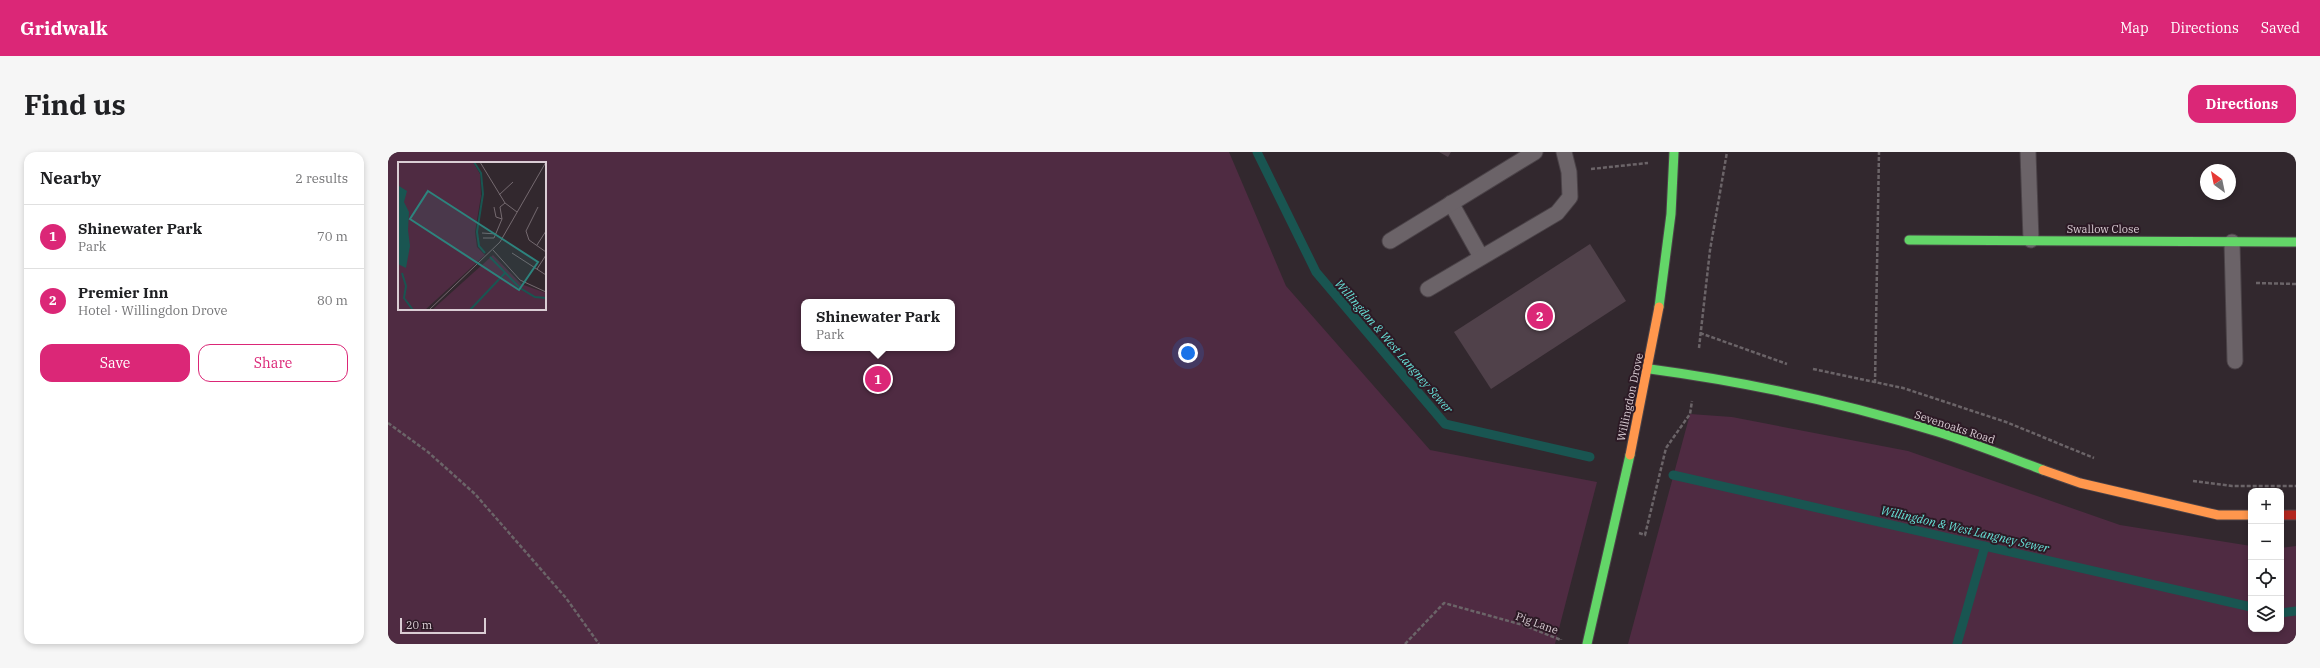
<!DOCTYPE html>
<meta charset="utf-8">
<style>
:root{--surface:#fff;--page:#f6f6f6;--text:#202124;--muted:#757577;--line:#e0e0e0;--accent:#db2777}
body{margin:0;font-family:"IBM Plex Serif",serif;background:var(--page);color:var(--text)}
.controls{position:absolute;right:12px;bottom:12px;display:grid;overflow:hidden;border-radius:8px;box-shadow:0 2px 6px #0003}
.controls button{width:36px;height:36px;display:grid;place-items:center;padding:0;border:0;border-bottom:1px solid var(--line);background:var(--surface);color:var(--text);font:20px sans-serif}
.compass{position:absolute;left:1812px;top:12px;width:36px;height:36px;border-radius:50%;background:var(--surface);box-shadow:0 2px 6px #0003;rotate:327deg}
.scale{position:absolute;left:12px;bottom:10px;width:86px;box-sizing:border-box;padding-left:4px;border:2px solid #dacdd4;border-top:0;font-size:11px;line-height:14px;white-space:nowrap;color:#dacdd4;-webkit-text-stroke:3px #2c1a25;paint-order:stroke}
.you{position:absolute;left:800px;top:201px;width:14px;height:14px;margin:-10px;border:3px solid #fff;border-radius:50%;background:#1a73e8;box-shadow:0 0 0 6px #1a73e833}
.badge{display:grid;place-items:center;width:26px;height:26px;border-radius:50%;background:var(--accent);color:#fff;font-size:13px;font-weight:700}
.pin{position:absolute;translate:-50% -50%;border:2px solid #fff;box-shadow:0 1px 4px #0006}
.popup{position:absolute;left:413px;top:147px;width:154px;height:52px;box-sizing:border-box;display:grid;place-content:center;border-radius:8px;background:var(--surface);filter:drop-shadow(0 1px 3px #0005);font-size:13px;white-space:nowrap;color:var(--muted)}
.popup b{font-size:15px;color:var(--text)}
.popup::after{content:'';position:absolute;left:50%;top:100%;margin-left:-8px;border:8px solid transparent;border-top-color:var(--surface)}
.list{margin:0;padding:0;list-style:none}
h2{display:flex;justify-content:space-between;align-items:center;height:52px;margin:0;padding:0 16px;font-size:17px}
h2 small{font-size:13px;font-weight:400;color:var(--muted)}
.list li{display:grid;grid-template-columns:26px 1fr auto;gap:12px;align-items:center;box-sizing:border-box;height:64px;padding:0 16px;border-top:1px solid var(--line)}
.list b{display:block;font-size:15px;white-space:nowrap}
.list p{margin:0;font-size:13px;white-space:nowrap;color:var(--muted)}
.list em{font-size:13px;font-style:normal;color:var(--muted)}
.actions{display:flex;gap:8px;padding:12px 16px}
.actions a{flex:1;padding:9px 0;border:1px solid var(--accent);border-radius:12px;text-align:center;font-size:14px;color:var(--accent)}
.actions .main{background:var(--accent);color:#fff}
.icon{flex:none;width:22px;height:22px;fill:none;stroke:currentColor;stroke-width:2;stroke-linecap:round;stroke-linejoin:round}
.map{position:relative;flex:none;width:1908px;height:492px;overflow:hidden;border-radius:12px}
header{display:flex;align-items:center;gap:24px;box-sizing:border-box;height:56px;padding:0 20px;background:var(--accent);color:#fff}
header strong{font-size:19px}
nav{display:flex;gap:22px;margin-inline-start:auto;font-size:14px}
.intro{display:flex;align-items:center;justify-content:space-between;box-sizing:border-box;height:96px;padding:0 24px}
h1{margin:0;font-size:28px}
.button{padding:10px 18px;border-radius:12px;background:var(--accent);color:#fff;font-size:14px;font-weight:700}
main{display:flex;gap:24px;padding:0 24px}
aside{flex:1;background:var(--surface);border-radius:12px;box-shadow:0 2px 6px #0003}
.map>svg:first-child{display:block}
.green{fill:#4f2b42;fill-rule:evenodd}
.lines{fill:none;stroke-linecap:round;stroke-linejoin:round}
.stream{stroke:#195551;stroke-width:9}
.building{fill:#50414a}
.lane-casing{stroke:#4b4348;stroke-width:17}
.fast-casing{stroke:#4b4348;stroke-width:11}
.slow-casing{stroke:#4b4348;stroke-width:11}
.jam-casing{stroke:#4b4348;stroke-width:11}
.path{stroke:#6b6468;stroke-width:2.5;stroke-dasharray:4 2;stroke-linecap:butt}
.lane{stroke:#6b6368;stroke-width:15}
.fast{stroke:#63d668;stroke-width:9}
.slow{stroke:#ff974d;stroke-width:9}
.jam{stroke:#b3261e;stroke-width:9}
.labels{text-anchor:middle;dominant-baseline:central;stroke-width:4;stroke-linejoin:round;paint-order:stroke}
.street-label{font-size:11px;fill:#dacdd4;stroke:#2c1a25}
.water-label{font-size:12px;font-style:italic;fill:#66e1d7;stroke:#2c1a25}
.inset-river{fill:none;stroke:#195551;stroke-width:2}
.inset-road{fill:none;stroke:#756a70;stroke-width:1}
.view{fill:#2d837d;fill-opacity:0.15;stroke:#2d837d;stroke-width:2}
.inset-edge{fill:none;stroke:#dacdd4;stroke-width:2}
</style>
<header>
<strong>Gridwalk</strong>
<nav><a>Map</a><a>Directions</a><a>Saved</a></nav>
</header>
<div class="intro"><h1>Find us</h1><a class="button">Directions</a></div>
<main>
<aside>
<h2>Nearby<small>2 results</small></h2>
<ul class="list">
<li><span class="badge">1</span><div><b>Shinewater Park</b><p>Park</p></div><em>70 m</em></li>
<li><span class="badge">2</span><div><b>Premier Inn</b><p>Hotel · Willingdon Drove</p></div><em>80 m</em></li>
</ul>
<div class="actions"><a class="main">Save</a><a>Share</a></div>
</aside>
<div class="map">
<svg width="1908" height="492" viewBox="0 0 1908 492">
<rect width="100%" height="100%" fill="#32282e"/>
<!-- green -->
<g class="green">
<path d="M 0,0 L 841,0 L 898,134 L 1042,298 L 1209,330 L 1167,492 L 0,492 ZM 11,11 L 157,11 L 157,157 L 11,157 ZM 416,150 L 564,150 L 564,196 L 416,196 Z"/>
<path d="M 1302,262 L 1344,265 L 1520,299 L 1732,373 L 1863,394 L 1863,477 L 1893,477 L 1893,396 L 1908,394 L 1908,492 L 1240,492 Z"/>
</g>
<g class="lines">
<!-- stream -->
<g class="stream">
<path d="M 869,0 L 928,120 L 1057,272 L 1202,305"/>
<path d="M 1285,323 L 1863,455"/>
<path d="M 1893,461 L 1908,459"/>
<path d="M 1569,492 L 1597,394"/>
</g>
</g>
<!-- building -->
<g class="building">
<path d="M 1051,0 L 1063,0 L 1060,5 Z"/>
<path d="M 1202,92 L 1238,149 L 1103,237 L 1066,180 Z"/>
</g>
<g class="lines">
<!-- lane casing -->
<g class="lane-casing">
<g id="lane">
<path d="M 1640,0 L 1643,88"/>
<path d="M 1063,51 L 1093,105"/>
<path d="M 1002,89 L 1147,0"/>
<path d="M 1844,90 L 1847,209"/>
<path d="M 1040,137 L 1169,61 L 1182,45 L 1181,20 L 1176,0"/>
</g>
</g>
<!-- fast casing -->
<g class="fast-casing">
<g id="fast">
<path d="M 1521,88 L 1908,90"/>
<path d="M 1271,155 L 1283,62 L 1286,0"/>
<path d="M 1262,217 C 1359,230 1456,251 1550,280 C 1585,291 1620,305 1655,318"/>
<path d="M 1199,492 L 1242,303"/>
</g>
</g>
<!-- slow casing -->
<g class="slow-casing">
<g id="slow">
<path d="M 1242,303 L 1271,155"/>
<path d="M 1655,318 L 1692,331 L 1830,363 L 1863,363"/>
</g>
</g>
<!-- jam casing -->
<g class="jam-casing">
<path id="jam" d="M 1893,363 L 1908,363"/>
</g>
<!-- path -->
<g class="path">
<path d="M 1203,17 L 1260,11"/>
<path d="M 1868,131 L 1908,132"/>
<path d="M 1312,181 L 1399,212"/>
<path d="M 1311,196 L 1322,98 L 1339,0"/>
<path d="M 1425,217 L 1515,236 L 1618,270 L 1706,306"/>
<path d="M 1487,231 L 1491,0"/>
<path d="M 0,271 L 40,300 L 87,342 L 178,446 L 211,492"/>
<path d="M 1805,329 L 1844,334 L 1908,334"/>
<path d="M 1251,381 L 1257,383 L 1278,296 L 1302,262 L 1304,249"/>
<path d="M 1017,492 L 1056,451 L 1135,473 L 1173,488 L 1173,487"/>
</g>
<!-- lane -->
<use href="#lane" class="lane"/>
<!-- fast -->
<use href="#fast" class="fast"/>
<!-- slow -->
<use href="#slow" class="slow"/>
<!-- jam -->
<use href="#jam" class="jam"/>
</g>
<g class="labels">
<!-- street labels -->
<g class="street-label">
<text x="1715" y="77">Swallow Close</text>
<text transform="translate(1242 245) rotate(-78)">Willingdon Drove</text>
<text transform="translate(1567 275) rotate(18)">Sevenoaks Road</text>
<text transform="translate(1149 471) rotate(20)">Pig Lane</text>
</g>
<!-- water labels -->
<g class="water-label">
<text transform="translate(1006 194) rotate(49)">Willingdon &amp; West Langney Sewer</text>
<text transform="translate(1577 377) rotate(13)">Willingdon &amp; West Langney Sewer</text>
</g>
</g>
<!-- overview -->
<g transform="translate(10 10)">
<rect width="148" height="148" fill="#32282e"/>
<path d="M 0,0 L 75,0 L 82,12 L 83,34 L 77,70 L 79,85 L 87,93 L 27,148 L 0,148 ZM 95,93 L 123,122 L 148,131 L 148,148 L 34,148 Z" fill="#4f2b42"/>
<path d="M 0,0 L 1,24 L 9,29 L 6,40 L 11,50 L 10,68 L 12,84 L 8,106 L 0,102 Z" fill="#195551"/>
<path class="inset-river" d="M 76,0 L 83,11 L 85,32 L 79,70 L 81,84 L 87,91M 92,95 L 122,126 L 137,135 L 148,136M 4,111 L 8,124 L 6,136 L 15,148M 72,148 L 107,111"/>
<path class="inset-road" d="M 82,0 L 107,41 L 119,50M 101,33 L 115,20M 96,45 L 98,55 L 104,57M 140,45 L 128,69 L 131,78 L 148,90M 84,71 L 98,72M 85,76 L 96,76 L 104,57 L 102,45 L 107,41M 139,83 L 148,69M 95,88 L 122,118 L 148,130M 114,91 L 148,113M 139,107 L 148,93M 31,148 L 102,80 L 148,0"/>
<path class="view" d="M 30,29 L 140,100 L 121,128 L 12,57 Z"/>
<rect width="148" height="148" class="inset-edge"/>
</g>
</svg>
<div class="controls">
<button>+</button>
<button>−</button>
<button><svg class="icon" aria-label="locate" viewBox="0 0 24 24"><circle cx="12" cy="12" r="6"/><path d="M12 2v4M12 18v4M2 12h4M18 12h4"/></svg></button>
<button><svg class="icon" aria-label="layers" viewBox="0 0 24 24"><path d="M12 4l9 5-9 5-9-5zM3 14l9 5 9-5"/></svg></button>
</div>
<svg class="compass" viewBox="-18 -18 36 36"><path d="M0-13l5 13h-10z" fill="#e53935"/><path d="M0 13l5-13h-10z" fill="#757577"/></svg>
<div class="scale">20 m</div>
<div class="you"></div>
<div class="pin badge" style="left:490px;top:227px">1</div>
<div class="popup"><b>Shinewater Park</b>Park</div>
<div class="pin badge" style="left:1152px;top:164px">2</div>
</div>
</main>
